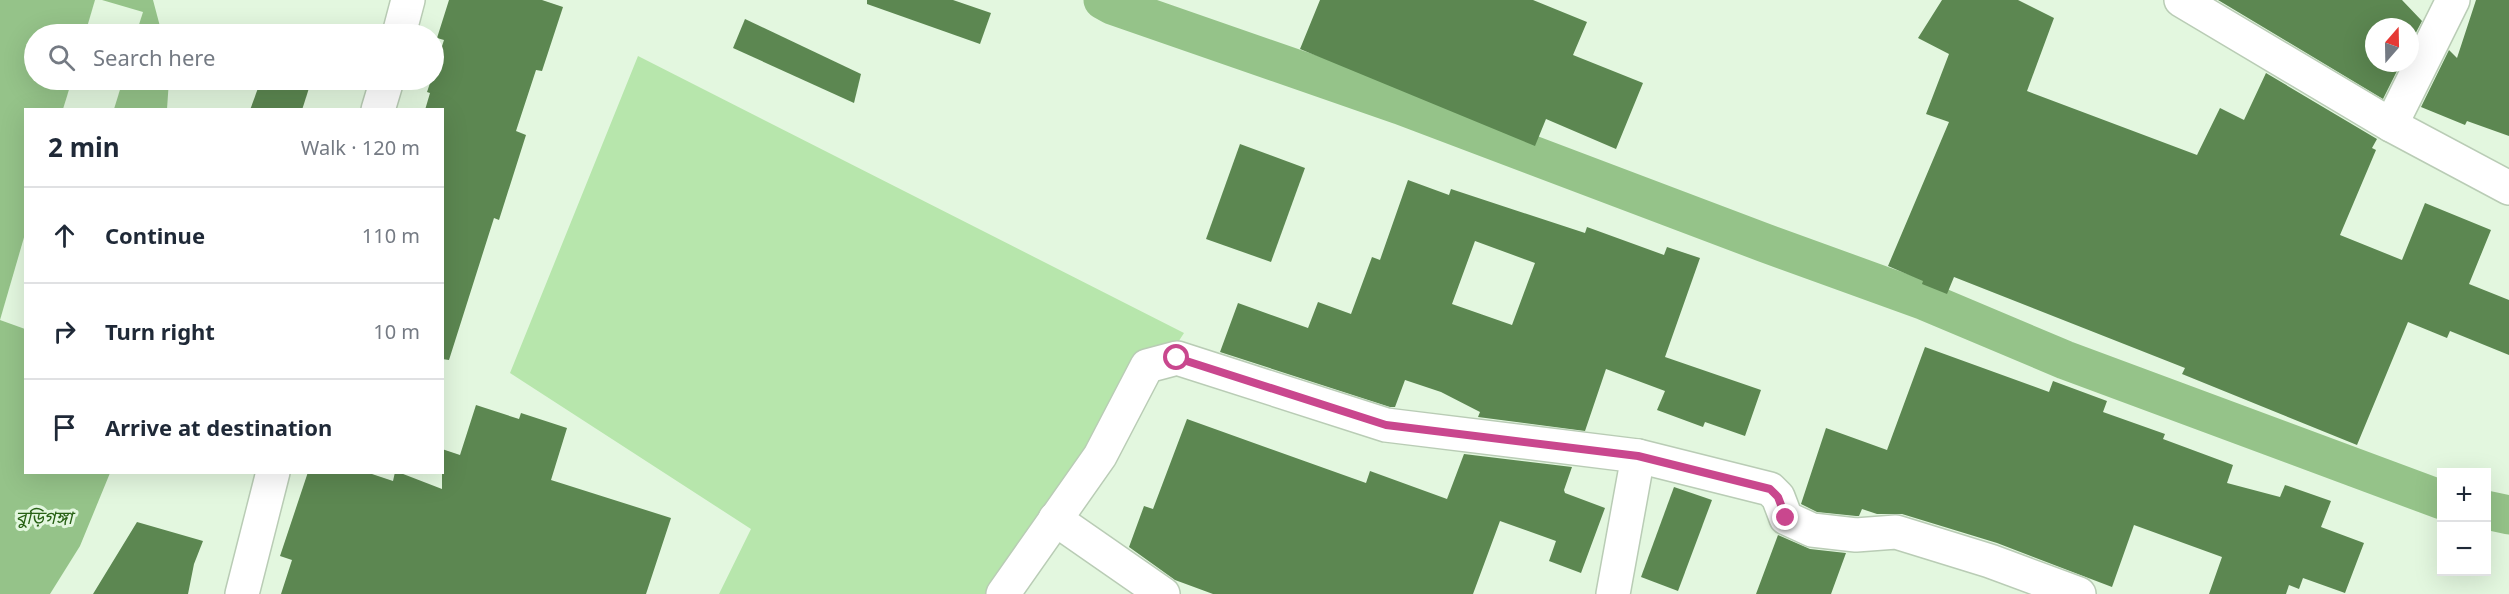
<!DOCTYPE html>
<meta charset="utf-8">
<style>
:root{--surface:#fff;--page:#f2f2f3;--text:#1f2937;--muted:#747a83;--line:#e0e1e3}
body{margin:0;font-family:"Noto Sans","Noto Sans Bengali",sans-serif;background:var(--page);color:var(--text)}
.controls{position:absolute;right:18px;bottom:18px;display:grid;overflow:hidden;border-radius:0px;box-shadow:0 6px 24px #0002}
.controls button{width:54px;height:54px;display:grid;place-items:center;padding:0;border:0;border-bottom:2px solid var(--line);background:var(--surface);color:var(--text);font:30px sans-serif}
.compass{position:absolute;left:2365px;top:18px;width:54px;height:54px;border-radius:50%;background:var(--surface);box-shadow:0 6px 24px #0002;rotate:20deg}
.stop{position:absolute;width:18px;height:18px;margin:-14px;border:4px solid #c9478e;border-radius:50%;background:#fff}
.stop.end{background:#c9478e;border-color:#fff;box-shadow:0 2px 6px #0008}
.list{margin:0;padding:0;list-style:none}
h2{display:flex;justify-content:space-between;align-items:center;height:78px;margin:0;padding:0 24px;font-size:26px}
h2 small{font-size:20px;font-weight:400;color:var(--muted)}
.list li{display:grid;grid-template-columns:39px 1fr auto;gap:18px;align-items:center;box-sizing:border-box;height:96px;padding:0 24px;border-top:2px solid var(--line)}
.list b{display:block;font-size:22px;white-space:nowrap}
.list em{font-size:20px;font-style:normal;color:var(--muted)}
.icon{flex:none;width:33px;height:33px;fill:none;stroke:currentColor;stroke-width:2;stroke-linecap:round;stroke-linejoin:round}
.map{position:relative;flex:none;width:2509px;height:594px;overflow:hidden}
.search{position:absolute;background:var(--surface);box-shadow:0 6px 24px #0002;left:24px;top:24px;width:420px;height:66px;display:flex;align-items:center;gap:15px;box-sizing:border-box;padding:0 21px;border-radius:33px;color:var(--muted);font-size:22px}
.panel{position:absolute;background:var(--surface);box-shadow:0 6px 24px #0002;left:24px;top:108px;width:420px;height:366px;border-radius:0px}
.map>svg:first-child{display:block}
.green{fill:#b7e6ac}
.water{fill:#95c389}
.pier{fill:#e3f7df}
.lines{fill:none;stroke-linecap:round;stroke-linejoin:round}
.canal{stroke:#95c389;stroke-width:39}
.building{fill:#5c8751;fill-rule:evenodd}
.street-casing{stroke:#b9ccb5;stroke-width:36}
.secondary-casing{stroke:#b9ccb5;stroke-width:36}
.highway-casing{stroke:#b9ccb5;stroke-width:36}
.street{stroke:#fff;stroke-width:33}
.secondary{stroke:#fff;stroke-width:33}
.highway{stroke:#fff;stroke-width:33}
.route{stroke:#c9478e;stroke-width:8}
.labels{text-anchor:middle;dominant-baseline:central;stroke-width:6;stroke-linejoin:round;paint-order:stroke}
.water-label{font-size:18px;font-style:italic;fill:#276114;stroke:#e3f7df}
</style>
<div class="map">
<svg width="2509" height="594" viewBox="0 0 2509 594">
<rect width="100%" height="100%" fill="#e3f7df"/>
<!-- green -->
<path class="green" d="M 638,56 L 1184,333 L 1014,594 L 719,594 L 751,529 L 510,373 Z"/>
<!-- water -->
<path class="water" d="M 0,0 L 153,0 L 162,34 L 34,34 L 34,80 L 169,80 L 167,109 L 26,110 L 26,472 L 110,473 L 80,546 L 50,594 L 0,594 Z"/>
<!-- pier -->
<g class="pier">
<path d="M 95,0 L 102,0 L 143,12 L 136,34 L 85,34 Z"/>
<path d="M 72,80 L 123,80 L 114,109 L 63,109 Z"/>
<path d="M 25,234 L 26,329 L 25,329 L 0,320 Z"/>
</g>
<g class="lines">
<!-- canal -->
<g class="canal">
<path d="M 1103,0 L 1112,5 L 1400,105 L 1765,243 L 1925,301 L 2065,360 L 2442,500"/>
<path d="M 2486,510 L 2509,515"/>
</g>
</g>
<!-- building -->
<g class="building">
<path d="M 449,0 L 542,0 L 563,7 L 542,71 L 536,70 L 516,131 L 526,135 L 499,220 L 494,218 L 449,360 L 442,359 L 442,110 L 425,110 L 430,93 L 427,92 L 431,80 L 434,80 L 434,71 L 444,40 L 437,38 Z"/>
<path d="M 867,0 L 953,0 L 991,13 L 980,44 L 867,4 Z"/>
<path d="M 1320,0 L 1533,0 L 1587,22 L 1573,55 L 1643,83 L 1616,149 L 1546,119 L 1535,146 L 1300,49 Z"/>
<path d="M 1942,0 L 2018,0 L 2054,18 L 2027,91 L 2197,155 L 2220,108 L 2244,120 L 2266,73 L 2377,139 L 2372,148 L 2376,150 L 2340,235 L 2402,260 L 2425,203 L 2491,230 L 2469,284 L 2509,300 L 2509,355 L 2450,331 L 2447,338 L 2408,322 L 2357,445 L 2182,374 L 2185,368 L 1954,277 L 1947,294 L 1922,284 L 1923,281 L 1888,266 L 1949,122 L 1926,114 L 1949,54 L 1918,38 Z"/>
<path d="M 2218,0 L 2402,0 L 2422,21 L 2410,44 L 2410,27 L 2374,27 L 2374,63 L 2401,63 L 2383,99 Z"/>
<path d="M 2476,0 L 2509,0 L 2509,136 L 2467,121 L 2465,125 L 2421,107 L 2449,50 L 2457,58 Z"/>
<path d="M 745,19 L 861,74 L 854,103 L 733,48 Z"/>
<path d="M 261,80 L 293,80 L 310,85 L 302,110 L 250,110 Z"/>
<path d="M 1240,144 L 1305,168 L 1271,262 L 1206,239 Z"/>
<path d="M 1408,180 L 1449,195 L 1451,189 L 1585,233 L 1587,227 L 1664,255 L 1667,247 L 1700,258 L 1665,357 L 1761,390 L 1745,436 L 1705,422 L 1703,427 L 1657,410 L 1665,391 L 1606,369 L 1585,431 L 1478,417 L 1480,412 L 1441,392 L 1405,380 L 1395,407 L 1390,407 L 1220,352 L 1238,303 L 1308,328 L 1318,302 L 1351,314 L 1372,257 L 1380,260 ZM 1475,241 L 1535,263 L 1512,325 L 1452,304 Z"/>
<path d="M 1925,347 L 2049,392 L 2053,381 L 2107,401 L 2103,412 L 2165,434 L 2163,439 L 2233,465 L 2227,483 L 2280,497 L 2285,485 L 2331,501 L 2321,527 L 2364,543 L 2345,593 L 2303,578 L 2299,589 L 2289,585 L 2286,594 L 2209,594 L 2222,557 L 2134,525 L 2112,587 L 1997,543 L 1902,514 L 1877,514 L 1862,509 L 1859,516 L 1856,516 L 1817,512 L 1801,504 L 1826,428 L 1887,450 Z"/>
<path d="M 476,405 L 519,419 L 521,413 L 567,428 L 551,480 L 671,518 L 646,594 L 281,594 L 292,560 L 280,556 L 308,472 L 366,472 L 393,481 L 395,472 L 398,472 L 442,489 L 442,449 L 460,455 Z"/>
<path d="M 1187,419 L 1366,483 L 1370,471 L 1447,499 L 1464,454 L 1572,467 L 1564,490 L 1565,493 L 1605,508 L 1581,573 L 1549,561 L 1556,541 L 1500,521 L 1473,594 L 1213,594 L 1175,580 L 1129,547 L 1144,506 L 1153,509 Z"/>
<path d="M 1674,487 L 1712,500 L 1678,591 L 1641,577 Z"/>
<path d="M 137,522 L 203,541 L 194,564 L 188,594 L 93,594 Z"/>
<path d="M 1778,535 L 1810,549 L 1846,553 L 1831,594 L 1756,594 Z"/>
</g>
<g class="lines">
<!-- street casing -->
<g class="street-casing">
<g id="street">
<path d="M 2391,125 L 2453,0"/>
<path d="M 1055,519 L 1163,594"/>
<path d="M 1003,594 L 1100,456 L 1147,366 L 1177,358 L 1386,425 L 1638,456 L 1770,489 L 1778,497 L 1786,518 L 1812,530 L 1856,535 L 1896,532 L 1990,561 L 2079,594"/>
<path d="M 1613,594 L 1638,456"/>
</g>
</g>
<!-- secondary casing -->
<g class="secondary-casing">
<path id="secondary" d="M 2181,0 L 2391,125 L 2509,188"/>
</g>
<!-- highway casing -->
<g class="highway-casing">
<g id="highway">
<path d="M 399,34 L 408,0"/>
<path d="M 378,110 L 387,80"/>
<path d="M 242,594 L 273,472"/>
</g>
</g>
<!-- street -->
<use href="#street" class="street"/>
<!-- secondary -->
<use href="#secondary" class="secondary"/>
<!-- highway -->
<use href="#highway" class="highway"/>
</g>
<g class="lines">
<!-- route -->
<path class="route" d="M 1177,358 L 1386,425 L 1638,456 L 1770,489 L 1778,497 L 1786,518"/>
</g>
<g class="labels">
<!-- water labels -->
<g class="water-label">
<text x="44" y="517">বুড়িগঙ্গা</text>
</g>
</g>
</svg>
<div class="controls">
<button>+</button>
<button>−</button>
</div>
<svg class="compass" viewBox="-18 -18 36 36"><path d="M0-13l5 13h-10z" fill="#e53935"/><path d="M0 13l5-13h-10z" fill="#747a83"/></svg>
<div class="stop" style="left:1177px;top:358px"></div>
<div class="stop end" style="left:1786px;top:518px"></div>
<div class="search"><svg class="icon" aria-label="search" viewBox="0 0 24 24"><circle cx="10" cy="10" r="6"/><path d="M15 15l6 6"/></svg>Search here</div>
<section class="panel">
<h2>2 min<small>Walk · 120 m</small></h2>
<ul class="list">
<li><svg class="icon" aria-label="ahead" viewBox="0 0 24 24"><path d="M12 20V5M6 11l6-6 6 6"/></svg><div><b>Continue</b></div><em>110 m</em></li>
<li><svg class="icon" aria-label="right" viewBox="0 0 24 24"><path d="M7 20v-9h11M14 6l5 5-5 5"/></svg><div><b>Turn right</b></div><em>10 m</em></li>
<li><svg class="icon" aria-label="arrive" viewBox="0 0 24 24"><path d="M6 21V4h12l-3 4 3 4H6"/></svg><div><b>Arrive at destination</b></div></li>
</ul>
</section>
</div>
